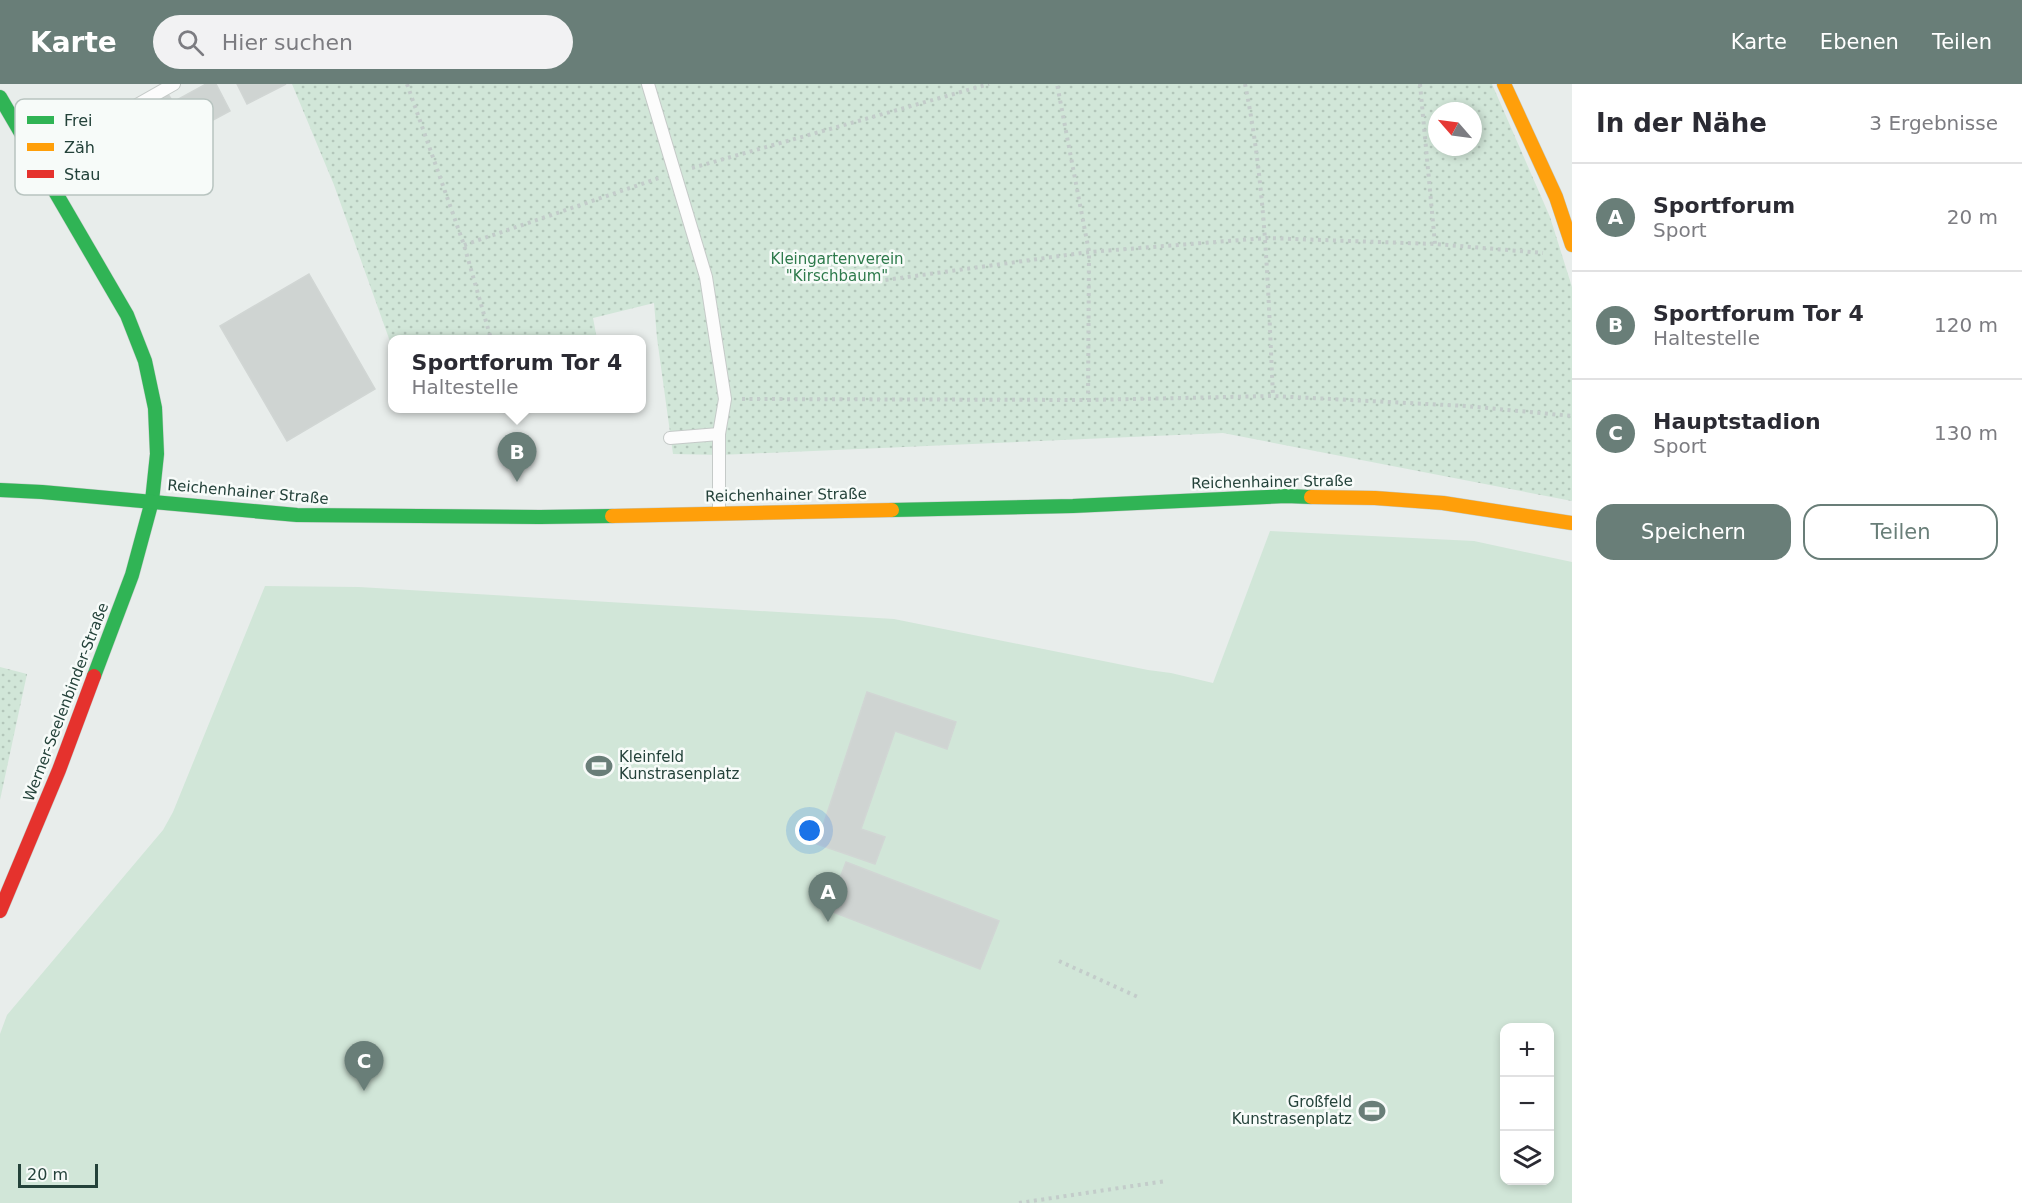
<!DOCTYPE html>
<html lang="de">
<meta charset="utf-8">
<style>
:root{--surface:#fff;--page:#f2f2f3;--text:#2b2b33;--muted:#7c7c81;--line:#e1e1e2;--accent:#697e78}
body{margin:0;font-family:"DejaVu Sans",sans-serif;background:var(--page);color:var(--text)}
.controls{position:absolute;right:18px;bottom:18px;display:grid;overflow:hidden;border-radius:12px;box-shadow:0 3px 9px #0003}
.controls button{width:54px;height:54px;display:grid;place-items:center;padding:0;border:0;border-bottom:2px solid var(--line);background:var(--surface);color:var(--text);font:30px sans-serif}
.compass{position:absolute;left:1428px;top:18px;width:54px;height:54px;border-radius:50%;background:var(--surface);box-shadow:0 3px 9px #0003;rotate:298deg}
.scale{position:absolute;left:18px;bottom:15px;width:80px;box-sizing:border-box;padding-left:6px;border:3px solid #24423a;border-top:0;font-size:16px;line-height:21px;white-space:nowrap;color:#24423a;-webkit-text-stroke:4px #f7fbf9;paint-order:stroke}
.you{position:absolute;left:810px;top:747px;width:21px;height:21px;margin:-15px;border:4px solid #fff;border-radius:50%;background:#1a73e8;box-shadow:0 0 0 9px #1a73e833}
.badge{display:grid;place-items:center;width:39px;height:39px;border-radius:50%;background:var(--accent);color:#fff;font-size:20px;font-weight:700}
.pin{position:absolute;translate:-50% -50px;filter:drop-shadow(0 2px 3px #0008)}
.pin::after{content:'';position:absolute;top:32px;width:21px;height:18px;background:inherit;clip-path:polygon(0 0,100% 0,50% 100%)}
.popup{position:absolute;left:388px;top:251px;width:258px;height:78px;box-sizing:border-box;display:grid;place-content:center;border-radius:12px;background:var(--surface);filter:drop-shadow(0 2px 4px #0005);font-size:20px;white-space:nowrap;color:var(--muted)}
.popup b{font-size:22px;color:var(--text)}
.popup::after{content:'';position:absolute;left:50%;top:100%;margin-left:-12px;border:12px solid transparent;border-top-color:var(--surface)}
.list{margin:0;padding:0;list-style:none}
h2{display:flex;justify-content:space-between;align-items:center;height:78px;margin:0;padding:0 24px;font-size:26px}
h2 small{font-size:20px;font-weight:400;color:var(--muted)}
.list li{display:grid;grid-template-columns:39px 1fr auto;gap:18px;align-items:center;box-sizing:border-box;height:108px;padding:0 24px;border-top:2px solid var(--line)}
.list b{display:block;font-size:22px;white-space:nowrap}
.list p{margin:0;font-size:20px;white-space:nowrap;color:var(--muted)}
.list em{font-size:20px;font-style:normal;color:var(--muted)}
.actions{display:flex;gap:12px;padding:18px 24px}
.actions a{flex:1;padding:14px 0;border:2px solid var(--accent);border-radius:18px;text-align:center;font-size:21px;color:var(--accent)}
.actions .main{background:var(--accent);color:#fff}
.icon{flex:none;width:33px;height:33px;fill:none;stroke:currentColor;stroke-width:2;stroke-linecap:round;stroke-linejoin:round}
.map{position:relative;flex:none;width:1572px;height:1119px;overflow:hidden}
header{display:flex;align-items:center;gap:36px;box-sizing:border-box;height:84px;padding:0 30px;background:var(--accent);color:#fff}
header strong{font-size:28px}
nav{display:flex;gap:33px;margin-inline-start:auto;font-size:21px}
.search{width:420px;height:54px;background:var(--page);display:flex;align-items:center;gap:15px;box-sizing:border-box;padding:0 21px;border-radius:33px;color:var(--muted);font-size:22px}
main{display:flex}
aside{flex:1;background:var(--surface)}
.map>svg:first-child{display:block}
.park{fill:url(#park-dots);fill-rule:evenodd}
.pitch{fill:#d1e6d8;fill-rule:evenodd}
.building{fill:#cfd4d2;stroke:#d1d6d4;stroke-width:1.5}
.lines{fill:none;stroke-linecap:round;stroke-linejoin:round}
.lane-casing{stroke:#c5cac8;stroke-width:14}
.fast-casing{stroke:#c3cbc8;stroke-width:15}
.slow-casing{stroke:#c3cbc8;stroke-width:15}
.jam-casing{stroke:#c3cbc8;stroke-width:15}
.path{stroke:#c3ccca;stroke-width:4;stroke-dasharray:3 4.5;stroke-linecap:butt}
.lane{stroke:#fcfcfc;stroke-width:12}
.fast{stroke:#30b455;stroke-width:14}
.slow{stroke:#ff9f0a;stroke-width:14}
.jam{stroke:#e5322d;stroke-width:14}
.labels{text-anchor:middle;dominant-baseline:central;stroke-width:5;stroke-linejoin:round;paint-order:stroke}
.park-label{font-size:15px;fill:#2d7a4b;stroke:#f7fbf9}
.street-label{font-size:15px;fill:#24423a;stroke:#f7fbf9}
.poi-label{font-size:15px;fill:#24423a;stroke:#f7fbf9;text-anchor:start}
.key{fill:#f7fbf9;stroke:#b8c4c0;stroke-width:1.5}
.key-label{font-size:16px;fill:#24423a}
</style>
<header>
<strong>Karte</strong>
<div class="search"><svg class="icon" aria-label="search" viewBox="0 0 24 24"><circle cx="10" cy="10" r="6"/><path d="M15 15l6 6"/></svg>Hier suchen</div>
<nav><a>Karte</a><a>Ebenen</a><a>Teilen</a></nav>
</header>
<main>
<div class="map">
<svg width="1572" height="1119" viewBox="0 0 1572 1119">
<defs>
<pattern id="park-dots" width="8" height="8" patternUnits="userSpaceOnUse" patternTransform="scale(1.5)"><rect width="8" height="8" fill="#d1e6d8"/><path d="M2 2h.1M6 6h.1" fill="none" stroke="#b3c6ba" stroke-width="1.8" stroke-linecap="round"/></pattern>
</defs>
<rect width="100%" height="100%" fill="#e8edeb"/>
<!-- park -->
<g class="park">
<path d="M 292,0 L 1492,0 L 1550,133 L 1572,203 L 1572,417 L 1223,349 L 720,371 L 673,370 L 657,254 L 654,219 L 593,234 L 597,255 L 392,255 L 392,263 L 334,101 ZM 1437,27 L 1473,27 L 1473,63 L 1437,63 Z"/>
<path d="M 0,583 L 27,590 L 0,716 Z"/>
</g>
<!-- pitch -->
<path class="pitch" d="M 1270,447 L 1474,457 L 1572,478 L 1572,1119 L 0,1119 L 0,950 L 7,931 L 163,746 L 173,728 L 265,502 L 359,503 L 894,535 L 1148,586 L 1171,589 L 1213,599 ZM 1504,944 L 1550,944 L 1550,1096 L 1504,1096 Z"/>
<!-- building -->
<g class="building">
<path d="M 206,0 L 216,0 L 230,27 L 189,49 L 173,18 Z"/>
<path d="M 237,0 L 286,0 L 247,20 Z"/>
<path d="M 166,7 L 173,18 L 97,62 L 90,51 Z"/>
<path d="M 309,190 L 375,305 L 287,357 L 220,242 Z"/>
<path d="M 867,608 L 956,638 L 947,665 L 895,647 L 861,745 L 885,753 L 875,780 L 817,760 Z"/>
<path d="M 846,778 L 999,837 L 980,885 L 828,826 Z"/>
</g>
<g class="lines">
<!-- lane casing -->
<g class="lane-casing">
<g id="lane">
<path d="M 648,0 L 706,193 L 725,315 L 719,350 L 719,428"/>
<path d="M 38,77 L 174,0"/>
<path d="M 670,354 L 719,350"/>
</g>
</g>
<!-- fast casing -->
<g class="fast-casing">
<g id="fast">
<path d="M 0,13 L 127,231 L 145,277 L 155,324 L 157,370 L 152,417 L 132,491 L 94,592"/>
<path d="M 0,406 L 42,408 L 297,431 L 540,433 L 612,432"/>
<path d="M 892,426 L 1073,422 L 1286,412 L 1311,413"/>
</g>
</g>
<!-- slow casing -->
<g class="slow-casing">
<g id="slow">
<path d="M 1504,0 L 1556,113 L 1572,161"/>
<path d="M 1311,413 L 1375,414 L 1443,419 L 1572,439"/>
<path d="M 612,432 L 892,426"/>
</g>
</g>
<!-- jam casing -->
<g class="jam-casing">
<path id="jam" d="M 0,827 L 59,686 L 94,592"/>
</g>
<!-- path -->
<g class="path">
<path d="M 407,0 L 464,161 L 491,255"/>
<path d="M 1245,0 C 1266,103 1268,208 1273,312"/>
<path d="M 1420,0 L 1435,160"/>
<path d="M 692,84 L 989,0"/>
<path d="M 464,161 L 659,94"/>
<path d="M 878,197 L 1089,168 L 1266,154 L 1435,160 L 1543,169"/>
<path d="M 742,315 L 1088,316 L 1089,168 L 1057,0"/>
<path d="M 1088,316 L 1273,312 L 1466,322 L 1572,332"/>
<path d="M 1059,877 L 1138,913"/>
<path d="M 1019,1119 L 1166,1097"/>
</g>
<!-- lane -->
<use href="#lane" class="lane"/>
<!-- fast -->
<use href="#fast" class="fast"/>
<!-- slow -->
<use href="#slow" class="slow"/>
<!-- jam -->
<use href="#jam" class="jam"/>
</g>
<!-- icons -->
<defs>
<g id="stadium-bare" transform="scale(2.07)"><path d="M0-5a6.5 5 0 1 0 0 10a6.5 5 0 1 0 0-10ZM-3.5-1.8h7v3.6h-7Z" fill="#697e78" stroke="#f7fbf9" stroke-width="2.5" paint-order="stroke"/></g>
</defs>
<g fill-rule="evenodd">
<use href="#stadium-bare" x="599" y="682"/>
<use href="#stadium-bare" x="1372" y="1027"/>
</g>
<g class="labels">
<!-- park labels -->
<g class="park-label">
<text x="837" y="175">Kleingartenverein<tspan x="837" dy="17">"Kirschbaum"</tspan></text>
</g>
<!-- street labels -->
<g class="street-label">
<text transform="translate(1272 398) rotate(-1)">Reichenhainer Straße</text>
<text transform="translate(248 408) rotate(5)">Reichenhainer Straße</text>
<text transform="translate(786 411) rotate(-1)">Reichenhainer Straße</text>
<text transform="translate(66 618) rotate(-69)">Werner-Seelenbinder-Straße</text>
</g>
<!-- poi labels -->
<g class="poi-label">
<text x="619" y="673">Kleinfeld<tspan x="619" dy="17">Kunstrasenplatz</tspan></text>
<text x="1352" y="1018" text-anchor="end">Großfeld<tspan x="1352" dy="17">Kunstrasenplatz</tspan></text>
</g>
</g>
<!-- legend -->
<rect x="15" y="15" width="198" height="96" rx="9" class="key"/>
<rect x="27" y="32" width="27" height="8" fill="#30b455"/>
<rect x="27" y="59" width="27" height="8" fill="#ff9f0a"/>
<rect x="27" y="86" width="27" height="8" fill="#e5322d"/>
<g class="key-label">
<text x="64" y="42">Frei</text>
<text x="64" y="69">Zäh</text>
<text x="64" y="96">Stau</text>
</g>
</svg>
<div class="controls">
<button>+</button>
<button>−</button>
<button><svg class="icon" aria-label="layers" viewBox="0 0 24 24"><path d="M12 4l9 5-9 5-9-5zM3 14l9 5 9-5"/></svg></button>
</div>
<svg class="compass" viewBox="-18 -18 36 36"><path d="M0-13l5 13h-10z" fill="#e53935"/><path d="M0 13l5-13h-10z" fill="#7c7c81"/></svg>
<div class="scale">20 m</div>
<div class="you"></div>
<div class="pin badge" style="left:828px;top:838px">A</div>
<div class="pin badge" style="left:517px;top:398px">B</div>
<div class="popup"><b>Sportforum Tor 4</b>Haltestelle</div>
<div class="pin badge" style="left:364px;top:1007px">C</div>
</div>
<aside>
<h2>In der Nähe<small>3 Ergebnisse</small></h2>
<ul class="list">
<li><span class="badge">A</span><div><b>Sportforum</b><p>Sport</p></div><em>20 m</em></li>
<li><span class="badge">B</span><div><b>Sportforum Tor 4</b><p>Haltestelle</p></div><em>120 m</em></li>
<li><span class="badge">C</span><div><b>Hauptstadion</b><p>Sport</p></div><em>130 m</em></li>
</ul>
<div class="actions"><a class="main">Speichern</a><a>Teilen</a></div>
</aside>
</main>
